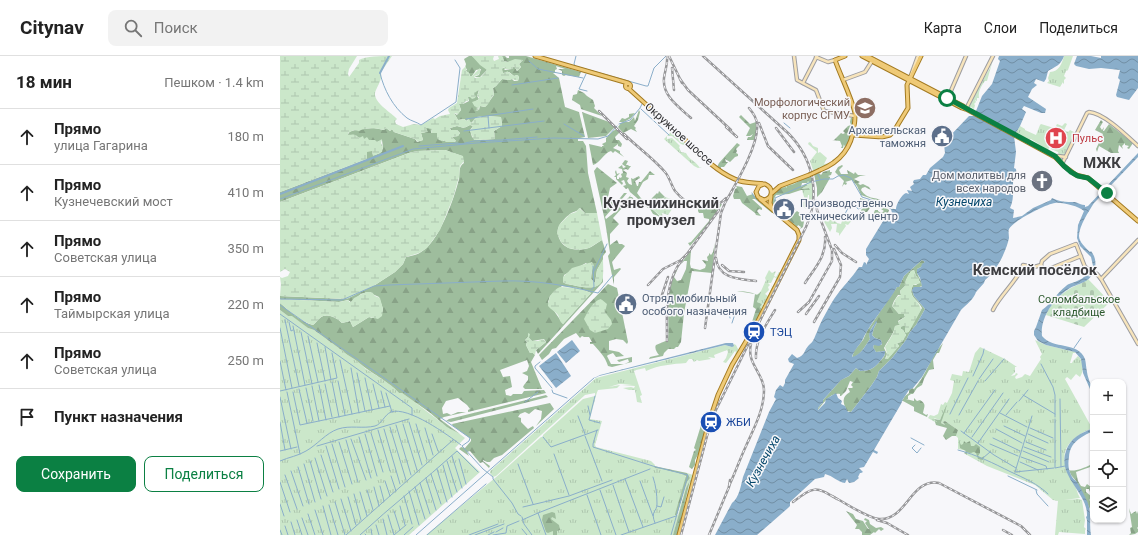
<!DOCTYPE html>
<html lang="ru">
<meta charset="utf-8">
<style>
:root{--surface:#fff;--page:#f2f2f2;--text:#222;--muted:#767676;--line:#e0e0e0;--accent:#0b8043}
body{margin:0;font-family:Roboto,sans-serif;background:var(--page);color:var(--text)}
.controls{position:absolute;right:12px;bottom:12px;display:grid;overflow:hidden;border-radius:8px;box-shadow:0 1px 3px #0004}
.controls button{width:36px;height:36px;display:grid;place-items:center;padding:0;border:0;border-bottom:1px solid var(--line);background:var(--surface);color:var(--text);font:20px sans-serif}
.stop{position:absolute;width:12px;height:12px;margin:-9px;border:3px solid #0b8043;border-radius:50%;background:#fff}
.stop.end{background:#0b8043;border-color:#fff;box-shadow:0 1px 4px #0008}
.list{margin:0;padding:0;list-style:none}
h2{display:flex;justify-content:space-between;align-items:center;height:52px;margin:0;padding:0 16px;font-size:17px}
h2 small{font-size:13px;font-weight:400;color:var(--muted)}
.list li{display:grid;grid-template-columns:26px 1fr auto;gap:12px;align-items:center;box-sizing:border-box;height:56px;padding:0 16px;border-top:1px solid var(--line)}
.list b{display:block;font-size:15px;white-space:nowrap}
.list p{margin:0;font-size:13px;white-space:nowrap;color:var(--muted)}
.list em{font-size:13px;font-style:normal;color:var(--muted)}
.actions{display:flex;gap:8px;padding:12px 16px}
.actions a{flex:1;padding:9px 0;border:1px solid var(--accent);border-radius:8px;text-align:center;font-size:14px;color:var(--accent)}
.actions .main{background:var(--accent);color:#fff}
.icon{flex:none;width:22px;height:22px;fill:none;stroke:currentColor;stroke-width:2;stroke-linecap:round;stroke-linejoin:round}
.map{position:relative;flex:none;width:858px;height:479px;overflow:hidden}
header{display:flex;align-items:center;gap:24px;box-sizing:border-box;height:56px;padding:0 20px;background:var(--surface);border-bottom:1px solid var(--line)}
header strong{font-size:19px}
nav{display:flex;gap:22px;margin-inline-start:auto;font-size:14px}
.search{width:280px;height:36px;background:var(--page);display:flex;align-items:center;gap:10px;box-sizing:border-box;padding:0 14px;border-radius:8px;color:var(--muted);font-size:15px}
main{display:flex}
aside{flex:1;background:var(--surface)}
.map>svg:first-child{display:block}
.grass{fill:url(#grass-tufts)}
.forest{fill:url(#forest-firs);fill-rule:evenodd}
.wetland{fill:url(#wetland-marsh)}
.cemetery{fill:url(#cemetery-stones)}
.water{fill:url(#water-waves);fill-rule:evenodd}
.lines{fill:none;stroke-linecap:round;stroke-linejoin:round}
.stream{stroke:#8aaeca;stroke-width:1}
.canal{stroke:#8aaeca;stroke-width:2}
.secondary-casing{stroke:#9d9da1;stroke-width:4.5}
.primary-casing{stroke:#a37a21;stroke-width:5}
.secondary{stroke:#f7e4bb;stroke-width:2.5}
.primary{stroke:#efca77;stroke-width:3}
.rail-casing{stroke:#979799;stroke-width:2.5}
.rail{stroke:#f7f7fa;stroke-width:1;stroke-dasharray:3;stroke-linecap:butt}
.primary-bridge-casing{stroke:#a37a21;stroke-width:5;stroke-linecap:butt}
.primary-bridge{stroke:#efca77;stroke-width:3}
.route{stroke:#0b8043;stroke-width:5}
.labels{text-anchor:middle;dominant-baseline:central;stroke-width:3;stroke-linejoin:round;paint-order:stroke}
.education-label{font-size:11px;fill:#785e54;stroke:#f7f7fa;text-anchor:end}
.service-label{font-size:11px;fill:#4e5e75;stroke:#f7f7fa;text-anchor:start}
.street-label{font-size:11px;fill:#29292b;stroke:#f7f7fa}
.health-label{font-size:11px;fill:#be3a42;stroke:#f7f7fa;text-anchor:start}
.worship-label{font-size:11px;fill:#5b616d;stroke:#f7f7fa;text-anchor:end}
.park-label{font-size:11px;fill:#2e5b2f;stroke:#f7f7fa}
.transit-label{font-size:11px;fill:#164399;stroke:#f7f7fa;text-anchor:start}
.water-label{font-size:12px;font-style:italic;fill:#05476c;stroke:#f7f7fa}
.district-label{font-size:15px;font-weight:bold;fill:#3e3e41;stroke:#f7f7fa}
</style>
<header>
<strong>Citynav</strong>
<div class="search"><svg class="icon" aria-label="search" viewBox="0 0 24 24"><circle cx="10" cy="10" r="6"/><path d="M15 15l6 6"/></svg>Поиск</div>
<nav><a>Карта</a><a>Слои</a><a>Поделиться</a></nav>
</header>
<main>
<aside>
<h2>18 мин<small>Пешком · 1.4 km</small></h2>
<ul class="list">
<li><svg class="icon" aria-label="ahead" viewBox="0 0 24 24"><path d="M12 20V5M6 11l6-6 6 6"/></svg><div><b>Прямо</b><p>улица Гагарина</p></div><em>180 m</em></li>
<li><svg class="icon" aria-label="ahead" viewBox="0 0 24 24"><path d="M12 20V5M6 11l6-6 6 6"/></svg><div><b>Прямо</b><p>Кузнечевский мост</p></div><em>410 m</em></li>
<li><svg class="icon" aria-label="ahead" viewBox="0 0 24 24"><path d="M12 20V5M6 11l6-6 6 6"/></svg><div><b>Прямо</b><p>Советская улица</p></div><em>350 m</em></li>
<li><svg class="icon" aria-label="ahead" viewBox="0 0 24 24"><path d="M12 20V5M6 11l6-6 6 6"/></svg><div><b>Прямо</b><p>Таймырская улица</p></div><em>220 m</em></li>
<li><svg class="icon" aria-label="ahead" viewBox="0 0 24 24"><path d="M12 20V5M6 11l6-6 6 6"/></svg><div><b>Прямо</b><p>Советская улица</p></div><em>250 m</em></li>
<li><svg class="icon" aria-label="arrive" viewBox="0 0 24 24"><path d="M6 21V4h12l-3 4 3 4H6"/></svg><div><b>Пункт назначения</b></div></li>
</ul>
<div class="actions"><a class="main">Сохранить</a><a>Поделиться</a></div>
</aside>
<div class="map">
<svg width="858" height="479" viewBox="0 0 858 479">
<defs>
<pattern id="grass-tufts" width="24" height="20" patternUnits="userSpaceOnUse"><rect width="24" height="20" fill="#cbe7ca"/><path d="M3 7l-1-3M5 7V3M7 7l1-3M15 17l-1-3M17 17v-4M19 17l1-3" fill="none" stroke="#aec6ae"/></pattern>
<pattern id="forest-firs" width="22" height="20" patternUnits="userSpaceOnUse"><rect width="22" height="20" fill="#9ebd9d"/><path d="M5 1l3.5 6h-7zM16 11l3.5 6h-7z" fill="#88a287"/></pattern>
<pattern id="wetland-marsh" width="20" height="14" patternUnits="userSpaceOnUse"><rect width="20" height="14" fill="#cbe7ca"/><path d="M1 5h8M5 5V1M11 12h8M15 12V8" fill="none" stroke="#aec6ae"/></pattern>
<pattern id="cemetery-stones" width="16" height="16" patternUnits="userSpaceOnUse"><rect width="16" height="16" fill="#cbe7ca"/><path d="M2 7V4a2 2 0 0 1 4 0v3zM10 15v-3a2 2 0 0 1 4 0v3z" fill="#aec6ae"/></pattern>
<pattern id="water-waves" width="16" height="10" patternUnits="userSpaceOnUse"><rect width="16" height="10" fill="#8aaeca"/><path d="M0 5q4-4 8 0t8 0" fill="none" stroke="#718ea4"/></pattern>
</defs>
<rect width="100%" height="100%" fill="#f7f7fa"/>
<!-- grass -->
<g class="grass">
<path d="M 714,0 L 707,25 L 705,25 C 701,30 698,36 699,42 L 697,42 L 697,45 L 695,44 L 696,46 L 694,48 L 695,49 L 694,53 L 691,51 L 689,52 L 695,37 L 710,12 Z"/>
<path d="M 784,0 L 793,0 L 788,14 L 786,15 L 784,20 L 786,22 L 784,24 L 784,27 L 783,28 L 783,26 L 780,31 L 767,27 L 769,25 L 768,22 L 770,16 C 779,16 782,7 784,0 Z"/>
<path d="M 785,67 L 787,68 L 784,74 L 788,76 L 790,74 L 796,77 L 784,99 L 779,99 L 778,96 L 771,93 L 773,87 L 782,88 L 786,82 L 785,77 L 776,70 L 777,68 L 782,70 Z"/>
<path d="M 760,69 L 761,68 L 774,72 L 772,74 L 769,83 L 765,81 L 764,83 L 768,86 L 769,84 L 772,85 L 768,94 L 751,83 L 749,84 L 736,77 L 740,70 L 745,73 L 745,74 L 756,79 Z"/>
<path d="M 393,74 L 394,74 L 416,96 L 416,99 L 413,96 L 412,92 L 401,88 L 392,80 L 387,80 L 387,83 L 392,82 L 400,90 L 399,91 L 401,96 L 406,97 C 409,104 416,105 420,112 L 422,111 L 418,112 L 414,110 L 384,83 Z"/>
<path d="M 529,86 L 531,87 L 533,90 L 538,92 L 538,97 L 540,96 L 547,102 L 544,108 L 551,107 L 553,103 L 555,104 L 550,108 L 533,116 L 535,114 L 533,114 L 530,105 L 537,96 L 528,88 Z"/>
<path d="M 532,118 C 535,128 534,138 533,147 L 531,147 L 528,152 L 527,150 L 529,150 L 531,143 L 529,146 L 529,139 L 528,139 L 526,153 L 524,154 L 526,153 L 521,149 L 525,144 L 522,134 L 530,134 L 529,132 L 521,133 L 528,129 L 526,126 L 529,125 L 529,126 L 533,126 L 530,121 L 526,121 L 514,128 L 507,130 L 507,132 L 505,131 L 499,133 L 498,136 L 502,134 L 504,135 L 497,138 L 495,136 L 492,143 C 492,138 495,135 499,132 Z"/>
<path d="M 563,162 L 566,163 L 568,162 L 573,163 L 568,169 L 565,168 L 566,170 L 559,180 L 559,177 L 556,176 L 557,168 L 551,168 L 552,172 L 550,176 L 543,164 L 549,163 L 553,165 L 554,164 L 557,167 L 561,168 Z"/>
<path d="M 489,214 L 492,217 L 496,215 L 494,220 L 496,221 L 499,216 L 501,217 L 495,228 L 493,229 L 495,227 L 496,222 L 494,221 L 491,227 L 488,227 L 490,229 L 488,231 L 489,234 L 485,238 L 488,240 L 492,231 L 491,229 L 493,231 L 485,248 L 482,248 L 484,250 L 483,253 L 480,251 L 482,248 L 477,246 L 480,238 L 480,237 L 477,239 L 476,238 L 478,238 L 481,235 L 486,224 L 485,222 Z"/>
<path d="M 0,254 L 8,260 L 12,259 L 28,272 L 34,274 L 60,293 L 62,294 C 65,298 70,300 74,303 C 79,306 82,310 86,313 C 94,318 114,330 119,337 L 122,337 C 136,346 148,357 162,367 C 169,372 178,376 185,382 L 175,392 L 200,416 L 129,479 L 0,479 Z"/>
<path d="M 755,284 L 766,289 L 795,296 L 795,297 L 793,297 L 790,307 L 792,307 L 793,305 L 798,300 C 804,305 804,315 800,321 L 796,318 L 791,324 L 787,321 L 785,323 L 812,372 C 785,384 776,399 793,425 C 796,430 797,437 800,442 L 784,444 L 799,443 L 802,444 L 805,464 L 804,471 L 806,473 L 805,474 L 805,478 L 779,476 L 778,479 L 775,479 L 778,445 L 773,444 L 755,429 L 707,410 L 687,399 L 687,395 L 678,393 L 678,382 L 676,380 L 678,374 L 665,365 L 663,366 L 665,369 L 661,367 L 662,364 L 661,362 L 666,350 L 660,364 L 654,362 L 657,366 L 655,366 L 648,362 L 650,359 L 654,360 L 658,358 L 661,348 L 663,349 L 665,346 L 667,347 L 672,337 L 674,325 L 670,324 L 672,318 L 682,320 L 683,315 L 689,316 L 695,297 L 700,291 L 725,303 L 737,311 L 735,311 L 735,316 L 731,320 L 735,319 L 736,317 L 738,318 L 735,321 L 736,323 L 742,321 L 745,318 L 750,320 L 761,303 L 760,301 L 762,298 Z"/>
<path d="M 454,288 L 456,289 L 459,295 L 452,307 L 451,308 L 450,307 L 453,305 L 456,296 L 455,295 L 446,307 L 443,306 L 446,302 L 448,296 L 447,294 L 434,299 L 435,302 L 428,301 L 431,303 L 419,305 L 417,304 L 414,306 L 412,303 L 409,303 L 406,307 C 393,308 379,309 366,315 L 365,312 L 356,314 L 354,315 L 362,339 L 360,340 L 362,347 L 357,346 L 355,334 L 349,334 L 343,332 L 351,331 L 354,332 L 355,330 L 342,329 L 352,328 L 339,328 L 329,331 L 340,329 L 337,332 L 318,334 C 316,338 312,356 310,363 L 322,365 L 315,389 L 316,391 L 371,405 L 375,409 L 375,412 C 385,413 396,415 405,419 L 406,422 L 395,459 L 398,459 L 407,426 L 410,422 L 407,417 L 413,419 L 405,453 L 410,424 L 406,432 L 393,479 L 146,479 L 215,422 L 261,381 L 263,381 L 263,379 L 303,343 L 315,340 L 315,337 L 305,339 L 216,420 L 213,421 L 210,417 L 210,415 L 316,322 L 445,289 L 452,291 Z"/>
</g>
<!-- forest -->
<g class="forest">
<path d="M 189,0 L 192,0 L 206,12 L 207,14 L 200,21 L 194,21 L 199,19 L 201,13 L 196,14 L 192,20 L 190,20 L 189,17 L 186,15 L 187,13 L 185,12 L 186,8 L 184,3 Z"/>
<path d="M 222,0 L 225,0 L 227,2 L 229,2 L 229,0 L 246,0 L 301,16 L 299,21 L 286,19 L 284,20 L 282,19 L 282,15 L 278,13 L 285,13 L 276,10 L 277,13 L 275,14 L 275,17 L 273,17 L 279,22 L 285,51 L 299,56 L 305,81 L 295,83 L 298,83 L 298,85 L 303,85 L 306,90 L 308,117 L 317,157 L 305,157 L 300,152 C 295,157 294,155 290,158 C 286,161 281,166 279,170 C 277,174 277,178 279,182 C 284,195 300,196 311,191 C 315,189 318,186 322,184 L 326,196 L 323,200 L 323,226 L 258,298 L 256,294 L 266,286 L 264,283 L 252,285 L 249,282 L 248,278 L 248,281 L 245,284 L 247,286 L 246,289 L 250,297 L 253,297 L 255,299 L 251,306 L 262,333 L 245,333 L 243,331 L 244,329 L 248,324 L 248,320 L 242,317 L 247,315 L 249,310 L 247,304 L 220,314 L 223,321 L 230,320 L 232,331 L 225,334 L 226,339 L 231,340 L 233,338 L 242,338 L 244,335 L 264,334 L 266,337 L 188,356 L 188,354 L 190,353 L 187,349 L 178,342 L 166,345 L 162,352 L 163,358 L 167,357 L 171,359 L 178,356 L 186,356 L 164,361 L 160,363 L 180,378 L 167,371 L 149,356 L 122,337 L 119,337 C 114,330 94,318 87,313 C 82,310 79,306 74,303 C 70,300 65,298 62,294 L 60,293 L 34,274 L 28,272 L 12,260 L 8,260 L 0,254 L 0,247 C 10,255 20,266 33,269 C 36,267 37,264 40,262 C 47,256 57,262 62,267 L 70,265 L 73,271 L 89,261 L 92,262 L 102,257 L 103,253 L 99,241 L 88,236 L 81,238 L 71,246 L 68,244 L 59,246 L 0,243 L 0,240 L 66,243 L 95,229 L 115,216 L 123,208 L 126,201 C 131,200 137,199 141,196 C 159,186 174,143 179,123 C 180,117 178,111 184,107 L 182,100 L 165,94 L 137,95 L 129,97 L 0,146 L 0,136 L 87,103 L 87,95 L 92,95 L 93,99 L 95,99 L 100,97 L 103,92 L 102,84 L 97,86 L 68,79 C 69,74 75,74 80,74 L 81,73 L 94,72 L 104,74 L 106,72 L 110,75 L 112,73 L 114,76 L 135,83 L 137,86 L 143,84 L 141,77 L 146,76 L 146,72 L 152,72 L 151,77 L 157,77 L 157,81 L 164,85 L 165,84 L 166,86 L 174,86 L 176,85 L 172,81 L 178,80 L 180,77 L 177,74 L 171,74 L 170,72 L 177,70 L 184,72 L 190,69 L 193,70 L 190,74 L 192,81 L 196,84 L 215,83 L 214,75 L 222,70 L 221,61 C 213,61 206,59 197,61 L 191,67 L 188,63 L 187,65 L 184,63 L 178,64 L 174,57 L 177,59 L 181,54 L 179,48 L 183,48 L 189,45 L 188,41 L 196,41 L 193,38 L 195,35 L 199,34 L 197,40 L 199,43 L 193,47 L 195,50 L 199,52 L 196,53 L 199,54 L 200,50 L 205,51 L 214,39 L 213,32 L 216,30 L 222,23 L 229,24 L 232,23 L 234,25 L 238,25 L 239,21 L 237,19 L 234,20 L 229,16 L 223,17 L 221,13 L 226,11 L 227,12 L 224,13 L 225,14 L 232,13 L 234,10 L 237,15 L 241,11 L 239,8 L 243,4 L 228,6 L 224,5 ZM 323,204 C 322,209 324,218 322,224 C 318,237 296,229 286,228 L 283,226 L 284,219 L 306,207 L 312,213 L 311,223 L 315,227 L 317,214 ZM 282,230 L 298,232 L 311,237 L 283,268 L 268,246 L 270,240 Z"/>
<path d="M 298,34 L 304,37 L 307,40 L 313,44 L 315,50 L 314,52 L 322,60 L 301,53 L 300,49 L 292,44 L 293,39 L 297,38 Z"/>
<path d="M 359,54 L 360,56 L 358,64 L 354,70 L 356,72 L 355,73 L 357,76 L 351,73 L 343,77 L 338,71 L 341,67 L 344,66 L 339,66 L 342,62 L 345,63 L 349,61 L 349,58 L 355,57 L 351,62 L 344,66 L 349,66 L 354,61 L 355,65 Z"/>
<path d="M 302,56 L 329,66 L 335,71 L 326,80 L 308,82 Z"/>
<path d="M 461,59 L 470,68 L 476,66 L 477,72 L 476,84 L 467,84 L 468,81 L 471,81 L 473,78 L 470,80 L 466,80 L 470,72 L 459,61 Z"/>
<path d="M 571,61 L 573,63 L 572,79 L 564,93 L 565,89 L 564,90 L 564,88 L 563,92 L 561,92 L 562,90 L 560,85 L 552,84 L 554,84 L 561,77 L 563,78 L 565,77 L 563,75 L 568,70 L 571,69 L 570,66 Z"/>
<path d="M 821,64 L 823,66 L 820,71 L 822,74 L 824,71 L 823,75 L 824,75 L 829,68 L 853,87 L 849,93 L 847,92 L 849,90 L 845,89 L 845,87 L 842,90 L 843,93 L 839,89 L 838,95 L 839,97 L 831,97 L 819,90 L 817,96 L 816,93 L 823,78 L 815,74 Z"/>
<path d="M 337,73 L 340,76 L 335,81 L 336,84 L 339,84 L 342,88 L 341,91 L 338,90 L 338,88 L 333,92 L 340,95 L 340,97 L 344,101 L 335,95 L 333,97 L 331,95 C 324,97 320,107 313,109 L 309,88 L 322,91 L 322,90 L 324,90 L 322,88 L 326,86 L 326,82 L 333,75 Z"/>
<path d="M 457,87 L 460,89 L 456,93 L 457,95 L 456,97 L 458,98 L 458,100 L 455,101 L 450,106 L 445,103 L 446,106 L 448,106 L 444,111 L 441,111 L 441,114 L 437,111 L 439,107 Z"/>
<path d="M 345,104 L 348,105 L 346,109 L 349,109 L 348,110 L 351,110 L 348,114 L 346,113 L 343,114 L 347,117 L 346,121 L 349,122 L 347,125 L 349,128 L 352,129 L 351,122 L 353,123 L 359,120 L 360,122 L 355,125 L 357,130 L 358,130 L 359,126 L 361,126 L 370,115 L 375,119 L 369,119 L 368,123 L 363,126 L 357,137 L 364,146 L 364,148 L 350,136 L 348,132 L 346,133 L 343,130 L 346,129 L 344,124 L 341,125 L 343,127 L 342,129 L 336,123 L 336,121 L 334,121 L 336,119 L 335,116 L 336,114 L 337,118 L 340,117 L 337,120 L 337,123 L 339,123 L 339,121 L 340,122 L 342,121 L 341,118 L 343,117 L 342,113 L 338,112 L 342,109 L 343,112 L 346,111 L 342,108 Z"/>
<path d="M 562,109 L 563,110 L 559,114 L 561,118 L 568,118 L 567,114 L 574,118 L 575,116 L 578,119 L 586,119 L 580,120 L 574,123 L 580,126 L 578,127 L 580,129 L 583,128 L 589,131 L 591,134 L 585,131 L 582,132 L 581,134 C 588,144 593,140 603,145 C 607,147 611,150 614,153 L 604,147 L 581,139 L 577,130 L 572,124 L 565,126 L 567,127 L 566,129 L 564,128 L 562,131 L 564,125 L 555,116 L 558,111 Z"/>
<path d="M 317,111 L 337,127 L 330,132 L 328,141 L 336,147 L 344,137 L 347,137 L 333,154 L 331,154 L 325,161 L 326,163 L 335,156 L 351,139 L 350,141 L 352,141 L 357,147 L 351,142 L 333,162 L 339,168 L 330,178 L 330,189 L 337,184 L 339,188 L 342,188 L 345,190 L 332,206 L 334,214 L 340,212 L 341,213 L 334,221 L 334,229 L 328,200 L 330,197 L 325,165 L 314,115 Z"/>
<path d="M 550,114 L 550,116 L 552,116 L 551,119 L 548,120 L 550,121 L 550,122 L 542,136 L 537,141 L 537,132 L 534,118 L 539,117 L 541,119 L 543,116 Z"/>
<path d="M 526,121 L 532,121 L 533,126 L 528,126 L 529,125 L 528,125 L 527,127 L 522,127 L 521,131 L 526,128 L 528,129 L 521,133 L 529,132 L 530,134 L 521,134 L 509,138 L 496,139 L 494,143 L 497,145 L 497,150 L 495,151 L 498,152 L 495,153 L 495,149 L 492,147 C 492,138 497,132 506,131 L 507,132 L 507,130 L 514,128 Z"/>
<path d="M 456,130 L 462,131 L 467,140 L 473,138 L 478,144 L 491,154 L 493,155 L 511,171 L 510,171 L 494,156 L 492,157 L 475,143 L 472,143 L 482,152 L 482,154 L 479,153 L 477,155 L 481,160 L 476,159 L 475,157 L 462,147 L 460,143 L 454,143 L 453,140 L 455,133 L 457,132 Z"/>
<path d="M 379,135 L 385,141 L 380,144 L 382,146 L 380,148 L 378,147 L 377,149 L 379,151 L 375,149 L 372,153 L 383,163 L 388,160 L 384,165 L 378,162 L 378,160 L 373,158 L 370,153 L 365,150 L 366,147 L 370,151 L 372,151 L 370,144 L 377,137 L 378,138 Z"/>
<path d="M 580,142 L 599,148 L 609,154 L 608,157 L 606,157 L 606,156 L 604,157 L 604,159 L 606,161 L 602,165 L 604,163 L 602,161 L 596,162 L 596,160 L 593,159 L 595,154 L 598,154 L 598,155 L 601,157 L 604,155 L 601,153 L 603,152 L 599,151 L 598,149 L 596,150 L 593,149 L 589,149 L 590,152 L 587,156 L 581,156 L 581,154 L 585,150 L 580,147 Z"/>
<path d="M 440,148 L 442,148 L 441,150 L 430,167 L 410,190 L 408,187 L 411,186 L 429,165 L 429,163 L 424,162 L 423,157 L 419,157 L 418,155 L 418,152 L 427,153 L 437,150 L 435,151 L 438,153 Z"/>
<path d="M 517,155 L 521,158 L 523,157 L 525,160 L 523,171 L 520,173 L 521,171 L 518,169 L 517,171 L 508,163 Z"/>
<path d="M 435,187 L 432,217 L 412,215 L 404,257 L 401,286 L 398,291 L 396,291 L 394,293 L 388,293 L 384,297 L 383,300 L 369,303 L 370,301 L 379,299 C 377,297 374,292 376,289 L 388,284 C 390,260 383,231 399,210 L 394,221 L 397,225 L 401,224 L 406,213 L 407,205 L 404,205 L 400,209 L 411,194 L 410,208 L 411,212 L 420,214 L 425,212 L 426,209 L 422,204 L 428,205 L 427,201 L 429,199 L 429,197 L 431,199 L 433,196 Z"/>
<path d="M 642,204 L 645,206 L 641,211 L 637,213 C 636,220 642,223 642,230 L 632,234 L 634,240 L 645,253 L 636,269 L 630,276 L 626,284 L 612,302 L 599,315 L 597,321 L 591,330 L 571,356 L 567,355 C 563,347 561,341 570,336 L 568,332 L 572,332 L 573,331 L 571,329 L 573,326 L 570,325 L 566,335 L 561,340 L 560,340 L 560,338 C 550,336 543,348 537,355 L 538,352 L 541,348 L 543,347 L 543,344 L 561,324 L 569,320 L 576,312 L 580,315 C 590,315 595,312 601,304 C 604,301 605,300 605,295 L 596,296 L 593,291 L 594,289 L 601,289 L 602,288 L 601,284 L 595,282 L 592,279 L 594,272 L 597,266 C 592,270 588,276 590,283 C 585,290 581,299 572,302 L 574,295 L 583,284 L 587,275 L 617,231 L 619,231 L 624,220 ZM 634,214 L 636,220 L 640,226 L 636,229 L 633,229 C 627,241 638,243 642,252 L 629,273 L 624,269 L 621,271 L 621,273 L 623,274 L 626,279 L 622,286 L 617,287 L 619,290 L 611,299 L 605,303 L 607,298 L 604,292 C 608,284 614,278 615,270 L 620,269 L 618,265 L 625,261 L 624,258 L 619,258 L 612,250 L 614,245 L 618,239 L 621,239 L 620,235 L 625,230 C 624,226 629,219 631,215 Z"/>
<path d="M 328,228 L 337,232 L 348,286 L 347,288 L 343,284 L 336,283 L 329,285 L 329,294 L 339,296 L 344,300 L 336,301 L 333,297 L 328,299 L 327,300 L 331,308 L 344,308 L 349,306 L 348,303 L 339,306 L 337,304 L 352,301 L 352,306 L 332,311 L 328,310 C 325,300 319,295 313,288 L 310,288 L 310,286 L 312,286 L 309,281 L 304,281 L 302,280 L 300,282 L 296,277 L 284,283 L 276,292 L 272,293 L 269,298 L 262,304 L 259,299 Z"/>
<path d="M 457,235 C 463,235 472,236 477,239 L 481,236 L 477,246 L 482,248 L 480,251 L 483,254 L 474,269 L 470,268 L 472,266 L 476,253 L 473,251 L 475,238 Z"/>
<path d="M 663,287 L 659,297 L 657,297 L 653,304 L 654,313 L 649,314 L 644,323 L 642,329 L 637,332 L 633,338 L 631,338 L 628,340 L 628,343 L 626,343 L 634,345 L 634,342 L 637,345 L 640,344 C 647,348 644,351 643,357 L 646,359 L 648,358 L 647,361 L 634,355 L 634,351 L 623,345 L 622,345 L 625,340 L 629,337 L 629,334 L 632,332 L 634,333 C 646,320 650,301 663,287 Z"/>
<path d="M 266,339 L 268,341 L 171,366 L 166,365 L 169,363 Z"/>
<path d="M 270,347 L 274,353 L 256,370 L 261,363 L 262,355 L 255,353 L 249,358 L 245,356 L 240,358 L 238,361 L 241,362 L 241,366 L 248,373 L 253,370 L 254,372 L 222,399 L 214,402 L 210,406 L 207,406 L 203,404 L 203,405 L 210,410 L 209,412 L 203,406 L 200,407 L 190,395 L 187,396 L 189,400 L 179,393 L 181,391 L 185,392 L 191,385 L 191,383 L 173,370 L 172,368 Z"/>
<path d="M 667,349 L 661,367 L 665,369 L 663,366 L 665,365 L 678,374 L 676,380 L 672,380 L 666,384 L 663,380 L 667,372 L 656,369 L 655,366 L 657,366 L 654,363 L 660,364 L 666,350 Z"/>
<path d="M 423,365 L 422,373 L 425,374 L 420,395 L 415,404 L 415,409 L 412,413 L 409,411 L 414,395 L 416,394 L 414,392 L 422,366 Z"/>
<path d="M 679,385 L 681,389 L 683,388 L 684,385 L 686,387 L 690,385 L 691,390 L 694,390 L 696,388 L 700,391 L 700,397 L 698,400 L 701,402 L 704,400 L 703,404 L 698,403 L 696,397 L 694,396 L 690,397 L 687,396 L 687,399 L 684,397 L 686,395 L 680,392 Z"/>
<path d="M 810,409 L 813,410 L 796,416 L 798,425 L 801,430 L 805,431 L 807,428 L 811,431 L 811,427 L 813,426 L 813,435 L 810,436 L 809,433 L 806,433 L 806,436 L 811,440 L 809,445 L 811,443 L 813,443 L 811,446 L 813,449 L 810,447 L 810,453 L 796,425 L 791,419 L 789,414 C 794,416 804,412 810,409 Z"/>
<path d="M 374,410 L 407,417 L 410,422 L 407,426 L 397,459 L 395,459 L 395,458 L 406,420 C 400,416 382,413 375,412 Z"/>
<path d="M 410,424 L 398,479 L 393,479 L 406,432 Z"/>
<path d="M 849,452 L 851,458 L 856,455 L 857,458 L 858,455 L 858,471 L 857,472 L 858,473 L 858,476 L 855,478 L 849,479 L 851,477 L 850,472 L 852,471 Z"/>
<path d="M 566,455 L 573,458 L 576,463 L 583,465 L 588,473 L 589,473 L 585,467 L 587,465 L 584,464 L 585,462 L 589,464 L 590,468 L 596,472 L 601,471 L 604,473 L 601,475 L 599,473 L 595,477 L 594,476 L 590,479 L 582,479 L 582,476 L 579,473 L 575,473 L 577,469 Z"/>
<path d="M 272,456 L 275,457 L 276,463 L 272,461 L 271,463 L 279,469 L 280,474 L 277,475 L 277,479 L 273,479 L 273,475 L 268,477 L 266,476 L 262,464 L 263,459 Z"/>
</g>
<!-- wetland -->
<g class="wetland">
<path d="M 0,0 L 77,0 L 69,13 L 68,18 L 69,21 L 79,7 L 79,4 C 85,0 102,0 112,0 L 101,16 C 102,24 99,27 96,34 C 90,45 111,56 117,63 L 115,65 L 116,68 L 123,71 L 134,68 L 141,69 L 153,62 L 155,63 L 160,60 L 170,58 L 168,54 L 169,52 L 177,47 L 182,14 L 186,10 L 186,15 L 189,17 L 190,20 L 192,20 L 200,12 L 200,17 L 198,19 L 194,20 L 195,22 L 201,21 L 207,14 L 200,9 L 192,0 L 214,0 L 213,3 L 214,5 L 219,3 L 218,0 L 222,0 L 224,5 L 227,6 L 235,3 L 243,4 L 239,8 L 241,11 L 237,15 L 234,10 L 232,13 L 224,13 L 227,11 L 222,12 L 223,17 L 226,17 L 227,15 L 234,20 L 237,19 L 239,20 L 238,25 L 232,23 L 229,24 L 222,23 L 216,30 L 213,32 L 214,39 C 210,42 210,48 205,51 L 200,50 L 198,55 L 195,55 L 199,52 L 195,51 L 192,46 L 198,44 L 199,41 L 197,40 L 199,35 L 198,34 L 194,38 L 196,40 L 195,42 L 192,43 L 190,41 L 188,41 L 188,45 L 186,45 L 183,48 L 179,48 L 181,54 L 178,58 L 174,57 L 178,64 L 184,63 L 187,65 L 189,63 L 191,67 L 193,66 L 194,63 C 203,58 212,61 221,61 L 222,70 L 214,75 L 215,83 L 194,84 L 190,75 L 193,70 L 190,69 L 184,72 L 177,70 L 170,72 L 171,74 L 177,74 L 180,77 L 178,80 L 172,81 L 176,85 L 174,86 L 165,86 L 165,84 L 162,85 L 159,84 L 157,82 L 157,77 L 151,77 L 152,73 L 146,72 L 148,76 L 141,77 L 143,84 L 139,85 L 138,86 L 135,83 L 114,76 L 112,73 L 110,75 L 106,72 L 104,74 C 96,72 86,71 79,75 L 74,74 L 68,77 L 68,79 C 73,79 75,77 79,82 L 83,80 L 84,83 L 87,81 L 89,84 L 95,84 L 97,86 L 102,83 L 101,87 L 103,91 L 102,96 L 93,100 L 92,95 L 87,96 L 87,103 L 0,136 Z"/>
<path d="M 165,94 L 183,100 L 184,105 L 180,110 L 179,121 L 173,142 L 160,174 L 147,192 L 139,197 L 126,201 L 123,208 L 115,216 L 95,229 L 67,243 L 0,240 L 1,228 L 0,221 L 2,222 L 8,220 L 10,216 L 5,213 L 0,216 L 0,146 L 129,97 L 137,95 Z"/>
<path d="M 385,141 L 397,145 L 395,147 L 393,144 L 391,144 L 394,150 L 388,159 L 382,157 L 383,162 L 372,153 L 375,149 L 379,151 L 377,148 L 380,148 L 382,146 L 381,144 Z"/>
<path d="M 299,152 L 305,157 L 317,157 L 323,188 L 322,184 L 309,192 L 299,194 L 288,192 L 281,186 L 277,177 L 279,169 L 290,158 L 296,156 Z"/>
<path d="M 323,203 C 323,209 324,219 322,225 C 316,237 296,229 286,228 L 283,226 L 283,221 L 292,212 L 312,206 L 314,209 L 311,218 L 311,223 L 315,227 L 317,214 Z"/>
<path d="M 634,214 L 636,220 L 639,222 L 639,225 L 641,227 L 633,229 C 627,243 640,243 641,254 L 629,276 L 626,277 L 625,276 L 625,269 L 621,271 L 621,273 L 623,274 L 626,279 L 622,286 L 617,287 L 619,290 L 608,303 L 606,303 L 607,297 L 605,291 C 609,284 614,278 615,270 L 620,269 L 618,267 L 619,265 L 625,261 L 624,258 L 619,258 L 612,250 C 615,247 615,240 621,239 L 620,235 L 625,230 C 624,226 629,218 631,215 Z"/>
<path d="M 280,231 L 298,232 L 311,237 L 283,268 C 279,265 280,263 278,259 C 275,255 271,254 268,250 C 268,241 273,234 280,231 Z"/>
<path d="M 86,236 L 92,236 L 95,240 L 100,242 L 103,253 L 102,260 L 98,263 L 89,261 L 73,271 L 70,265 L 62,267 C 57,262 47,256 40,262 C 37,264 36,267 33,269 C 20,265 10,256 0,247 L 0,243 L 59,246 L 69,244 L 69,246 L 71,246 L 74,242 Z"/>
<path d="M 321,243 L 327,248 L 325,256 L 331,264 L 332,268 L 328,273 L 315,277 L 310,274 L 304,263 C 308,255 313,245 321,243 Z"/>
<path d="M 248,277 L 250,278 L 249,282 L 252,285 L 258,285 L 263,283 L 266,286 L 256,294 L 255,299 L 253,297 L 250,297 L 246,289 L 247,286 L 245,284 L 248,281 Z"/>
</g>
<!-- cemetery -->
<path class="cemetery" d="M 808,223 L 830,246 L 804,271 L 766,259 C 770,248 782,237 791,232 C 796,229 803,227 808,223 Z"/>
<!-- water -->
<g class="water">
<path d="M 719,0 L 784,0 C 781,9 775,11 768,15 L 766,23 L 764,26 L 756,23 L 754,27 L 757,29 L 752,33 L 748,41 L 766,53 L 765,57 L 761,57 L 744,50 L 742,53 L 746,56 L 740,70 L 734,80 L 736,96 L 734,112 L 736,113 L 737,122 L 733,125 C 733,135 734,144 730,152 L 734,154 L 733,162 L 742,160 L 753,152 L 771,144 L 772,142 C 780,146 785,146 795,146 C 799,147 801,149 805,149 L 805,151 L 808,150 L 858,97 L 858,101 L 814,147 C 809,155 799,170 799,180 C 799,186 806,192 810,196 L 811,195 C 819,205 816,220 804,226 C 798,229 792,230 787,234 C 773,244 760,262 762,280 C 773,294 798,285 805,303 C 806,307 806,311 807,316 C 808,324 813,331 813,340 L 803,317 L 801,303 L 795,296 L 766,289 L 758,285 L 754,279 L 754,275 L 756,271 L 762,254 C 771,248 777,237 786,230 C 789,227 793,227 797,225 C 805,222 808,217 813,210 L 811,201 L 800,190 L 797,182 L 798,169 L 804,155 C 798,150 782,146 775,147 C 766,148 733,165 729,173 C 728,176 729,179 729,182 C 726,196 716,216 705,224 L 704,227 L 696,236 C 694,243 686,249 681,254 L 642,321 L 633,332 L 629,334 L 623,343 L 621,348 L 594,394 L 598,396 L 597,398 L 593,396 L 584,411 L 579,412 L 583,416 L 581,417 L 580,417 L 578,421 L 579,422 L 574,426 L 569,427 L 567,423 L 565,427 C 558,426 553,420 545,418 L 544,421 L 535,423 L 510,446 L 510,450 L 508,452 L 477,479 L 435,479 L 452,447 C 459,442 461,429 463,421 L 489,356 L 496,343 L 494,341 L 496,334 L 500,329 L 503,331 L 505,327 L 505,324 L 514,308 L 509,306 L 508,303 L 512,298 L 517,302 C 525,300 524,294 529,289 C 534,285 534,282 537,276 C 541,265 548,253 554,243 C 562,231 572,222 579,211 L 582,211 L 584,206 L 586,207 L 586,209 L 589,203 L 586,199 L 586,193 L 608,157 L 612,157 L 611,153 L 616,153 C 616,149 621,139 626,137 L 629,138 L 627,134 L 632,135 L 630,131 L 634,128 L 633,126 L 634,124 L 640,123 L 643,119 L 646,119 L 650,112 L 663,101 L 665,97 L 664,89 L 668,82 L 689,60 L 694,60 L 702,40 L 712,28 L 720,5 L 718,3 ZM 642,204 L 645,206 L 642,208 L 641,211 L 637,213 L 637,217 L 640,222 L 642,230 L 641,231 L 634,231 L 632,234 L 634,240 L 645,253 L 636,269 L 630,276 L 626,284 L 612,302 L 599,315 L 597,321 L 591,330 L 571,356 L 568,356 L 565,350 L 561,348 L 562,345 L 558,342 L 556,337 L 546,343 L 545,347 L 538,354 L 538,352 L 541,348 L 543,347 L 543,344 L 561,324 L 569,320 L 576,312 L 580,315 C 590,315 595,312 601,304 C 604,300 605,300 605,295 L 596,296 L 593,291 L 594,289 L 599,290 L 602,288 L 601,284 L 595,282 L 592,279 L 594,272 L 597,266 L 596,265 C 593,272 587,275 590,283 C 585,290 581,299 572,301 C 574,294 578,291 582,285 C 583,283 584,280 586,277 C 595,261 608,247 617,231 L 619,231 L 624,220 Z"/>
<path d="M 797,0 L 811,0 L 821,2 L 821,0 L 858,0 L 858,32 L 849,44 L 837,41 L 836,39 L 840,24 L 838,22 L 840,14 L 821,12 L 809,13 L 796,10 L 794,8 Z"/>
<path d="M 292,284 L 300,295 L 286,307 L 277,296 Z"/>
<path d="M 446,287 L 453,287 L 454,290 L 452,291 L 445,289 L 319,320 L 315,322 L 314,322 L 320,319 Z"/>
<path d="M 276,297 L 291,320 L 276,332 L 259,310 Z"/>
<path d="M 813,372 L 813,375 C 801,381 790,386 789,401 C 788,407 788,413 791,419 C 792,422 795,424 797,426 C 801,432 804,439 807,445 C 812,456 809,468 811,479 L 807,479 L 807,464 L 806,461 L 807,460 C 808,436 777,421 786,395 C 790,382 801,377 813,372 Z"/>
</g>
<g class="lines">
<!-- stream -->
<g class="stream">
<path d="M 296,0 L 294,8 L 295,10 L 366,30 L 368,30 L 374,12 L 386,0"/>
<path d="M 249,5 L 258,13 L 303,22"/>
<path d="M 100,17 C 104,34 113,51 127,62 C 131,65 137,66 141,69 L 176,46 L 180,12 L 175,4"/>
<path d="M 306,18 L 299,33 L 307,35"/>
<path d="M 232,29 L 278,22"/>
<path d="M 361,53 L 389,79"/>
<path d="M 208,60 L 209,72"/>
<path d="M 186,63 L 253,53"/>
<path d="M 504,67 L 510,72"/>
<path d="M 284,68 L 304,80"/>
<path d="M 339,68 L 350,64 L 360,52 L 362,48"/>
<path d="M 184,75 L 264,65"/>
<path d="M 139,90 L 178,87 L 181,88 L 194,85 L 222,84 L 257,81"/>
<path d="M 537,117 L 540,123"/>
<path d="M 472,137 L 474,141 L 492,155 L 496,151 L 495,142 L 531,126 L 544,123 L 553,123 L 558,120 L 563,119 L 571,122 L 582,141 L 601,147 L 611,153"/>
<path d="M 0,143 L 133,93 L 196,87 L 274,82 L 318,83 L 328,80 L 337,70"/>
<path d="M 576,151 L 578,153 C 582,152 588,148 589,144"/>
<path d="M 562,160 L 564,160 L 568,152 L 578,151"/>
<path d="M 313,217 L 327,188"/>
<path d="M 311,234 L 314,231 L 313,210"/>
<path d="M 0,243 L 62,244 L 94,230 L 109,229 L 222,225 C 255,224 285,229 318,237 L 333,219"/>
<path d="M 0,249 L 190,382 L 189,385 L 182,390 L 203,413 L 213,421 L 213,423 L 232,447 L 238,458 L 241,460"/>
<path d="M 0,258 L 132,352 L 132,359"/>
<path d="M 450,262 L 449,258 L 453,259"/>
<path d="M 5,264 L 19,330"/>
<path d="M 9,266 L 11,275 L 13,274"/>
<path d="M 452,267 L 455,258"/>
<path d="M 13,270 L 25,329"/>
<path d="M 0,272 L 12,332"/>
<path d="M 21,276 L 32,328"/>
<path d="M 28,280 L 38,326"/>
<path d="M 37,287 L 45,325"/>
<path d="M 45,291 L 51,324"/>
<path d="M 794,292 L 801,282"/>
<path d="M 60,304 L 72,358"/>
<path d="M 0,305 L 6,334"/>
<path d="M 260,306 L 255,310 L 255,312 L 272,332"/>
<path d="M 761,308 L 773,331 L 775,339 L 775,361"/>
<path d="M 71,312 L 79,357"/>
<path d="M 77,317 L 85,355"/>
<path d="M 693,320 L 703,298 L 704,293"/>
<path d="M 85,322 L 92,354"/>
<path d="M 699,323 L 713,303"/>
<path d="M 58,325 L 65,359"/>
<path d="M 705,325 L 724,303"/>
<path d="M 52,326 L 59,361"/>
<path d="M 45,328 L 52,361"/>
<path d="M 93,328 L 99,352"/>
<path d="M 39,329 L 46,364"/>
<path d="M 32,330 L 39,365"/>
<path d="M 26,332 L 33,365"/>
<path d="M 19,333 L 27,367"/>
<path d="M 272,334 L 273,337 L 287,342"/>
<path d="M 0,335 L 57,322 L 52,297"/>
<path d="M 101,335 L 105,351"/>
<path d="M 7,336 L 20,398"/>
<path d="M 13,336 L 20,369 L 110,350"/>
<path d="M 106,337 L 112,356"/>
<path d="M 743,339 L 775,358"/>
<path d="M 315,340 L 309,364 L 320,367"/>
<path d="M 0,341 L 11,393"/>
<path d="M 780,343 L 781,411"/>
<path d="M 739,345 L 748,334"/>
<path d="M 245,346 L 258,336"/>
<path d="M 308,350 L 310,359"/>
<path d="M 720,357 L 747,371"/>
<path d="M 670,358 L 688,322"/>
<path d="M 679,359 L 698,325"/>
<path d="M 726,359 L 737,346"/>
<path d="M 298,360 L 305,378"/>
<path d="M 752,360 L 735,416 L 774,412"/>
<path d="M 775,363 L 775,412 L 785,410"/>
<path d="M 0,366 L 5,394"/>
<path d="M 129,366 L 142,409"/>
<path d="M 123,368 L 137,414"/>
<path d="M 136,368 L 147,404"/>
<path d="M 116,369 L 131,419"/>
<path d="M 724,370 L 745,380"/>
<path d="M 110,371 L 126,424"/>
<path d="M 145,372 L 153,399"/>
<path d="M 750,372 L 773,382"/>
<path d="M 104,373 L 120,428"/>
<path d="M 716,373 L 742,387"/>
<path d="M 98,374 L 110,415"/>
<path d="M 317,374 L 313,388 L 313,391 L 376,411 L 408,419 L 391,479"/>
<path d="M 681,375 L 714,399 L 736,412"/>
<path d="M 91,377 L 103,416"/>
<path d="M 684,377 L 715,334"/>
<path d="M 85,378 L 97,420"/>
<path d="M 152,378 L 158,395"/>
<path d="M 748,378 L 768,387"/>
<path d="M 305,380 L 322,425"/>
<path d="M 79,381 L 91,422"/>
<path d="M 263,381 L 271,391 L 318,374"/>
<path d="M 692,381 L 723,337"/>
<path d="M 631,382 L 644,389"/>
<path d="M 713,382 L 740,395"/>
<path d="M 71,383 L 86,424"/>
<path d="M 66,384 L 78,426"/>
<path d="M 59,386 L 72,428"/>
<path d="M 746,386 L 766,394"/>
<path d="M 698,387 L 729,343"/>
<path d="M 52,388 L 65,431"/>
<path d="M 710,388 L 738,400"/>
<path d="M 635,389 L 632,392 L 637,397 L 641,392"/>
<path d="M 37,390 L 129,363"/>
<path d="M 46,390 L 59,433"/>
<path d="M 744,391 L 771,401"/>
<path d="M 678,394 C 697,399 713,407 731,416 C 744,422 758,428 768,438"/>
<path d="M 0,395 L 17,391"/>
<path d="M 743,395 L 769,406"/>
<path d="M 274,398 L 289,439"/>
<path d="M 41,399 L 53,436"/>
<path d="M 172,400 L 182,432"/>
<path d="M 741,401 L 766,410 L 767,413"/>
<path d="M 35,402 L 47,440"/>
<path d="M 703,402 L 710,396"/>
<path d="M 179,403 L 186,428"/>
<path d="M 0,405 C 9,401 18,400 26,395 C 37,389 46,377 58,373 C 70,369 83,373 95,370 C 102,368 104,359 111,356 C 128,350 168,379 181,389"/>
<path d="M 30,405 L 41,443"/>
<path d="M 167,405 L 177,436"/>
<path d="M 740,406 L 758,414"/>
<path d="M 24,408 L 35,446"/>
<path d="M 238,408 L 253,448"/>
<path d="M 163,409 L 172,441"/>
<path d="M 18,411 L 29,448"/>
<path d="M 157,413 L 167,446"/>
<path d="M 11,415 L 23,450"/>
<path d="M 151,418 L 161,448"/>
<path d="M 5,419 L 17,453"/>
<path d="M 111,420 L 116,435"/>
<path d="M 728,420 L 757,434"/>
<path d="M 373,421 C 376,430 377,438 377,448 C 377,456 370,455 375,467"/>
<path d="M 146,422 L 156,454"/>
<path d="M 345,423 L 363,471"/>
<path d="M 105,425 L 110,440"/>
<path d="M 360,425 L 373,460"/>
<path d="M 0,426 L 10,456"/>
<path d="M 140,427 L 150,458"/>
<path d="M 333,429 L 349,476"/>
<path d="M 100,430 L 104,445"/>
<path d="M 94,431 L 99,450"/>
<path d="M 135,431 L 145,463"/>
<path d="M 87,434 L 93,454"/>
<path d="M 320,434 L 336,479"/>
<path d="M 756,434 L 757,438 L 768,450"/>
<path d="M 129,435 L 139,469"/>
<path d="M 80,436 L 87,460"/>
<path d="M 74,438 L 81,464"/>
<path d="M 307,439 L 321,479"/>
<path d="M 124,440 L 132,468"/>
<path d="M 68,441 L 76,469"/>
<path d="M 61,443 L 71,475"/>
<path d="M 55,446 L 65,479"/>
<path d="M 0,448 L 4,460"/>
<path d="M 49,449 L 58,479"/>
<path d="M 43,450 L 51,479"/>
<path d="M 120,450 L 125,469"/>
<path d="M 377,450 L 381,451 L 384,441"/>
<path d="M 243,451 L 289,440 L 332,424"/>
<path d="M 35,454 L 43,479"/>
<path d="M 114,455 L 120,474"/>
<path d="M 258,457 L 370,413"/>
<path d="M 28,458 L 35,479"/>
<path d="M 108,459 L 114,479"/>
<path d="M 242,461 L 244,468 L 252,479"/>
<path d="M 22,462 L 28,479"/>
<path d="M 103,463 L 107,479"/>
<path d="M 17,464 L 22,479"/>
<path d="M 242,464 L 258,457 L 266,479"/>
<path d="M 11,466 L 15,479"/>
<path d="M 96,469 L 99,479"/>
<path d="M 5,470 L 8,479"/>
<path d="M 91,473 L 92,479"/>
<path d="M 242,473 L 247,479"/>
<path d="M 0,474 L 2,479"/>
<path d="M 216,476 L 223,472"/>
<path d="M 85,478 L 86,479"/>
<path d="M 66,479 L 173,384"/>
<path d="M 80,479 C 111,450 145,424 177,395 L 198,416"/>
<path d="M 114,479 L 126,469"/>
<path d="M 124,479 L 133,471"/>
<path d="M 136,479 L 314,322"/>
<path d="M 147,479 L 206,428"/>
<path d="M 189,479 L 218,468"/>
<path d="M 195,479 L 224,468"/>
<path d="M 208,479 L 214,476"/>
<path d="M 213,479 L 226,477 L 227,470 L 239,465"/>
<path d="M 341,479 L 396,460"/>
</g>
<!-- canal -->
<g class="canal">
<path d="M 100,17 L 109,0"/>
<path d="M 0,138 L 123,90"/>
</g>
<!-- secondary casing -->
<g class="secondary-casing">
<g id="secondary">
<path d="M 514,0 L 517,24 L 536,34 L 544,55 L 575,60"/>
<path d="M 536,1 L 548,6 L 555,4"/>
<path d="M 630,22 L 638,0"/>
<path d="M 563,24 L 585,16 L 592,5"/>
<path d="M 523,27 L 537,0"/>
<path d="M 667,44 L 686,0"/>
<path d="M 686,53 L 713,0"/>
<path d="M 778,100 L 786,101"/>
<path d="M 782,108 L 807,57 L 809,56 C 824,57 847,80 858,90"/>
<path d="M 801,200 L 764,215 L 761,209 L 762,205 L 770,198 L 796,188 L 805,211 L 817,218 L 821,223 L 858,288"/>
<path d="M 821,223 L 858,184"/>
<path d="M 713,254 C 720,239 740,222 743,209 L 754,211 L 761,209"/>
</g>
</g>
<!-- primary casing -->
<g class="primary-casing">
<g id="primary">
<path d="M 255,0 L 348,27"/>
<path d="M 582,0 L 682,52 L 685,53"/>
<path d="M 587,0 L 683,50 L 688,54 L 775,101 L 784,110 L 796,119 L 808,122 L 815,128 L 858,165"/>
<circle cx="348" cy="30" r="2.5"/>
<path d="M 348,32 L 411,89 C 424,103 441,119 460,125 C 468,127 477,127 485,128 C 494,132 493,142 484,144 L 478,141 L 476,136 L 479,130 L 484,128"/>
<path d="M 574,79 L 602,81 L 610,79 L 614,75 L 628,52 L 627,29 L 641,0"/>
<path d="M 540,114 C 560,106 572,91 574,70 C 575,66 575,61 575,57 C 571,40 561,21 555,4 L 565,0"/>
<path d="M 492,137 L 500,130 L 529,119"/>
<path d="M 491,140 L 490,147 L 492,152"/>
<path d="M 399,479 L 429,366 L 438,339 L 452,309 L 477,267 L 519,184 L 519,179 L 517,174 L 480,143"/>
</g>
</g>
<!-- secondary -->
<use href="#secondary" class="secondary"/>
<!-- primary -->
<use href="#primary" class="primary"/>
<!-- rail casing -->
<g class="rail-casing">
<g id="rail">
<path d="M 387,0 C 388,8 385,14 384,22 C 382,40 399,51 411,62"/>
<path d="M 389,0 L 402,27"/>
<path d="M 392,12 L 394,34"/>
<path d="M 400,23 L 408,34 L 451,74"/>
<path d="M 319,55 L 347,83"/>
<path d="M 479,67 L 488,90 L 513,114"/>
<path d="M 446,71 L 457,81"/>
<path d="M 496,72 L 514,96"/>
<path d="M 344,78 C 357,91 373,102 385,116 C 390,122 391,129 395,135 C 408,151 430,159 446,142"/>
<path d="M 555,189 L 562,197 L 576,206"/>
<path d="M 436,202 C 438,223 459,223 476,225"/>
<path d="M 442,209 L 449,215 L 464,216"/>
<path d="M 525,227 C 534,213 547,200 545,181"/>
<path d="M 368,229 L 383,213 L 401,204 L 407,198 L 439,154"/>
<path d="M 381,242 L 388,221"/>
<path d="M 518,256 L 529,246 L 552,205 L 552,194 L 537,154 L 536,145"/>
<path d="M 526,258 L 539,240"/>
<path d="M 534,266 L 560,221 L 561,209 L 554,193"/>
<path d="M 425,272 L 441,157 L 445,147 C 455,129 479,89 477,69 C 477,62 473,57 469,52"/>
<path d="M 387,285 C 387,258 384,226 402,204"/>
<path d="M 476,302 C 475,284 486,269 495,254"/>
<path d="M 449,430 C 455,417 460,403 466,390 C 474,372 484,354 484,334 C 484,317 466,308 471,288"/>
<path d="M 552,440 C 564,446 587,462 599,463 C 627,465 630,422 659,427 L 741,470 L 750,479"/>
<path d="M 513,446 C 534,430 535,430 557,443"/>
<path d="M 597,464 L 607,467 L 628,479"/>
<path d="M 723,474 L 732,479"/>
<path d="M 401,479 L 427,380 L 433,360 L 526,171 C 541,138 533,102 508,77 L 423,0"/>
<path d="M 429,479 L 449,431 L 450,424"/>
</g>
</g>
<!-- rail -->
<use href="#rail" class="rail"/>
<!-- primary-bridge casing -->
<g class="primary-bridge-casing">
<path id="primary-bridge" d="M 529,119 L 540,114"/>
</g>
<!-- primary-bridge -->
<use href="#primary-bridge" class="primary-bridge"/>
</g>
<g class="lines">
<!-- route -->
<path class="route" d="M 667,42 L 775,100 L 784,110 L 791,116 L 798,120 L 808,122 L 827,137"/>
</g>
<!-- icons -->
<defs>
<g id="university-disc" transform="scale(1.15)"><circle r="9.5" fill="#8d6e63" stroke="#f7f7fa"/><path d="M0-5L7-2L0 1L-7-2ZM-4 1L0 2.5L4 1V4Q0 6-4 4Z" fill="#fff"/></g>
<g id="civic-disc" transform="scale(1.15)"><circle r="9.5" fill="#5c6f8a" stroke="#f7f7fa"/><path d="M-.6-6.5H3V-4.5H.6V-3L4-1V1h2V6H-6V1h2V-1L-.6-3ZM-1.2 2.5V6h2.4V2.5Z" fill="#fff"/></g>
<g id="hospital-disc" transform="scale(1.15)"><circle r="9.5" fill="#e0444e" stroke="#f7f7fa"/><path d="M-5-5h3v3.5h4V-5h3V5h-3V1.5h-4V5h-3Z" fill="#fff"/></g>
<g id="church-disc" transform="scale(1.15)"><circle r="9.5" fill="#6b7280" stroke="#f7f7fa"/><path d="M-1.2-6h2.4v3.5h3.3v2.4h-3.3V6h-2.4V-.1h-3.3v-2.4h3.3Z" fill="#fff"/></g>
<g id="station-disc" transform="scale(1.15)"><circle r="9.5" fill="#1a4fb4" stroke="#f7f7fa"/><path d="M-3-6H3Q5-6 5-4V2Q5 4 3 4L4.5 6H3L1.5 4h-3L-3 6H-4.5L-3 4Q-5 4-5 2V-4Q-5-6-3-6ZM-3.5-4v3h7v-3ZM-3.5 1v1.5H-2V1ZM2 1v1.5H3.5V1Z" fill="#fff"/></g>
</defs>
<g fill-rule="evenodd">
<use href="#university-disc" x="585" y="52"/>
<use href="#civic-disc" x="662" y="80"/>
<use href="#hospital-disc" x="776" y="82"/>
<use href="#church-disc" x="762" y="125"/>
<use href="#civic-disc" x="504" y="153"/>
<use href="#civic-disc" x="346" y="248"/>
<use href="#station-disc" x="474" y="276"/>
<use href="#station-disc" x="431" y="366"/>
</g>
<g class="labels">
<!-- education labels -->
<g class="education-label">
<text x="570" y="46">Морфологический<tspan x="570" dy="13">корпус СГМУ</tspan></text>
</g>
<!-- service labels -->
<g class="service-label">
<text x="646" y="74" text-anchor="end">Архангельская<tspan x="646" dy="13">таможня</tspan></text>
<text x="520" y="147">Производственно<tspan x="520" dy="13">технический центр</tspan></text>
<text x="362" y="242">Отряд мобильный<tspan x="362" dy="13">особого назначения</tspan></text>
</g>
<!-- street labels -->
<g class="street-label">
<text transform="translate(399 78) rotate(42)">Окружное шоссе</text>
</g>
<!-- health labels -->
<g class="health-label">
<text x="792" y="82">Пульс</text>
</g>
<!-- worship labels -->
<g class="worship-label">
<text x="746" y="119">Дом молитвы для<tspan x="746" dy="13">всех народов</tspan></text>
</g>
<!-- park labels -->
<g class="park-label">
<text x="799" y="243">Соломбальское<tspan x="799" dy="13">кладбище</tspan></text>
</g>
<!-- transit labels -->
<g class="transit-label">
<text x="490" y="276">ТЭЦ</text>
<text x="446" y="366">ЖБИ</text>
</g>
<!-- water labels -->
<g class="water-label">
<text x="684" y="146">Кузнечиха</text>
<text transform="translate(483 405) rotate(-61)">Кузнечиха</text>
</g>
<!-- district labels -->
<g class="district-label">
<text x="822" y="107">МЖК</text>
<text x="381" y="147">Кузнечихинский<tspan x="381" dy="17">промузел</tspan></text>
<text x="755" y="214">Кемский посёлок</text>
</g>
</g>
</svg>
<div class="controls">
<button>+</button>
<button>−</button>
<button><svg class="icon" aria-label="locate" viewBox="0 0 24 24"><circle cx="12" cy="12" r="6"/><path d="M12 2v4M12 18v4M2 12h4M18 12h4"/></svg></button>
<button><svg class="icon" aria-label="layers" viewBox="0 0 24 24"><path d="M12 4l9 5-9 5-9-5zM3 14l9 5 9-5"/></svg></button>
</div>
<div class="stop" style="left:667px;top:42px"></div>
<div class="stop end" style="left:827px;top:137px"></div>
</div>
</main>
